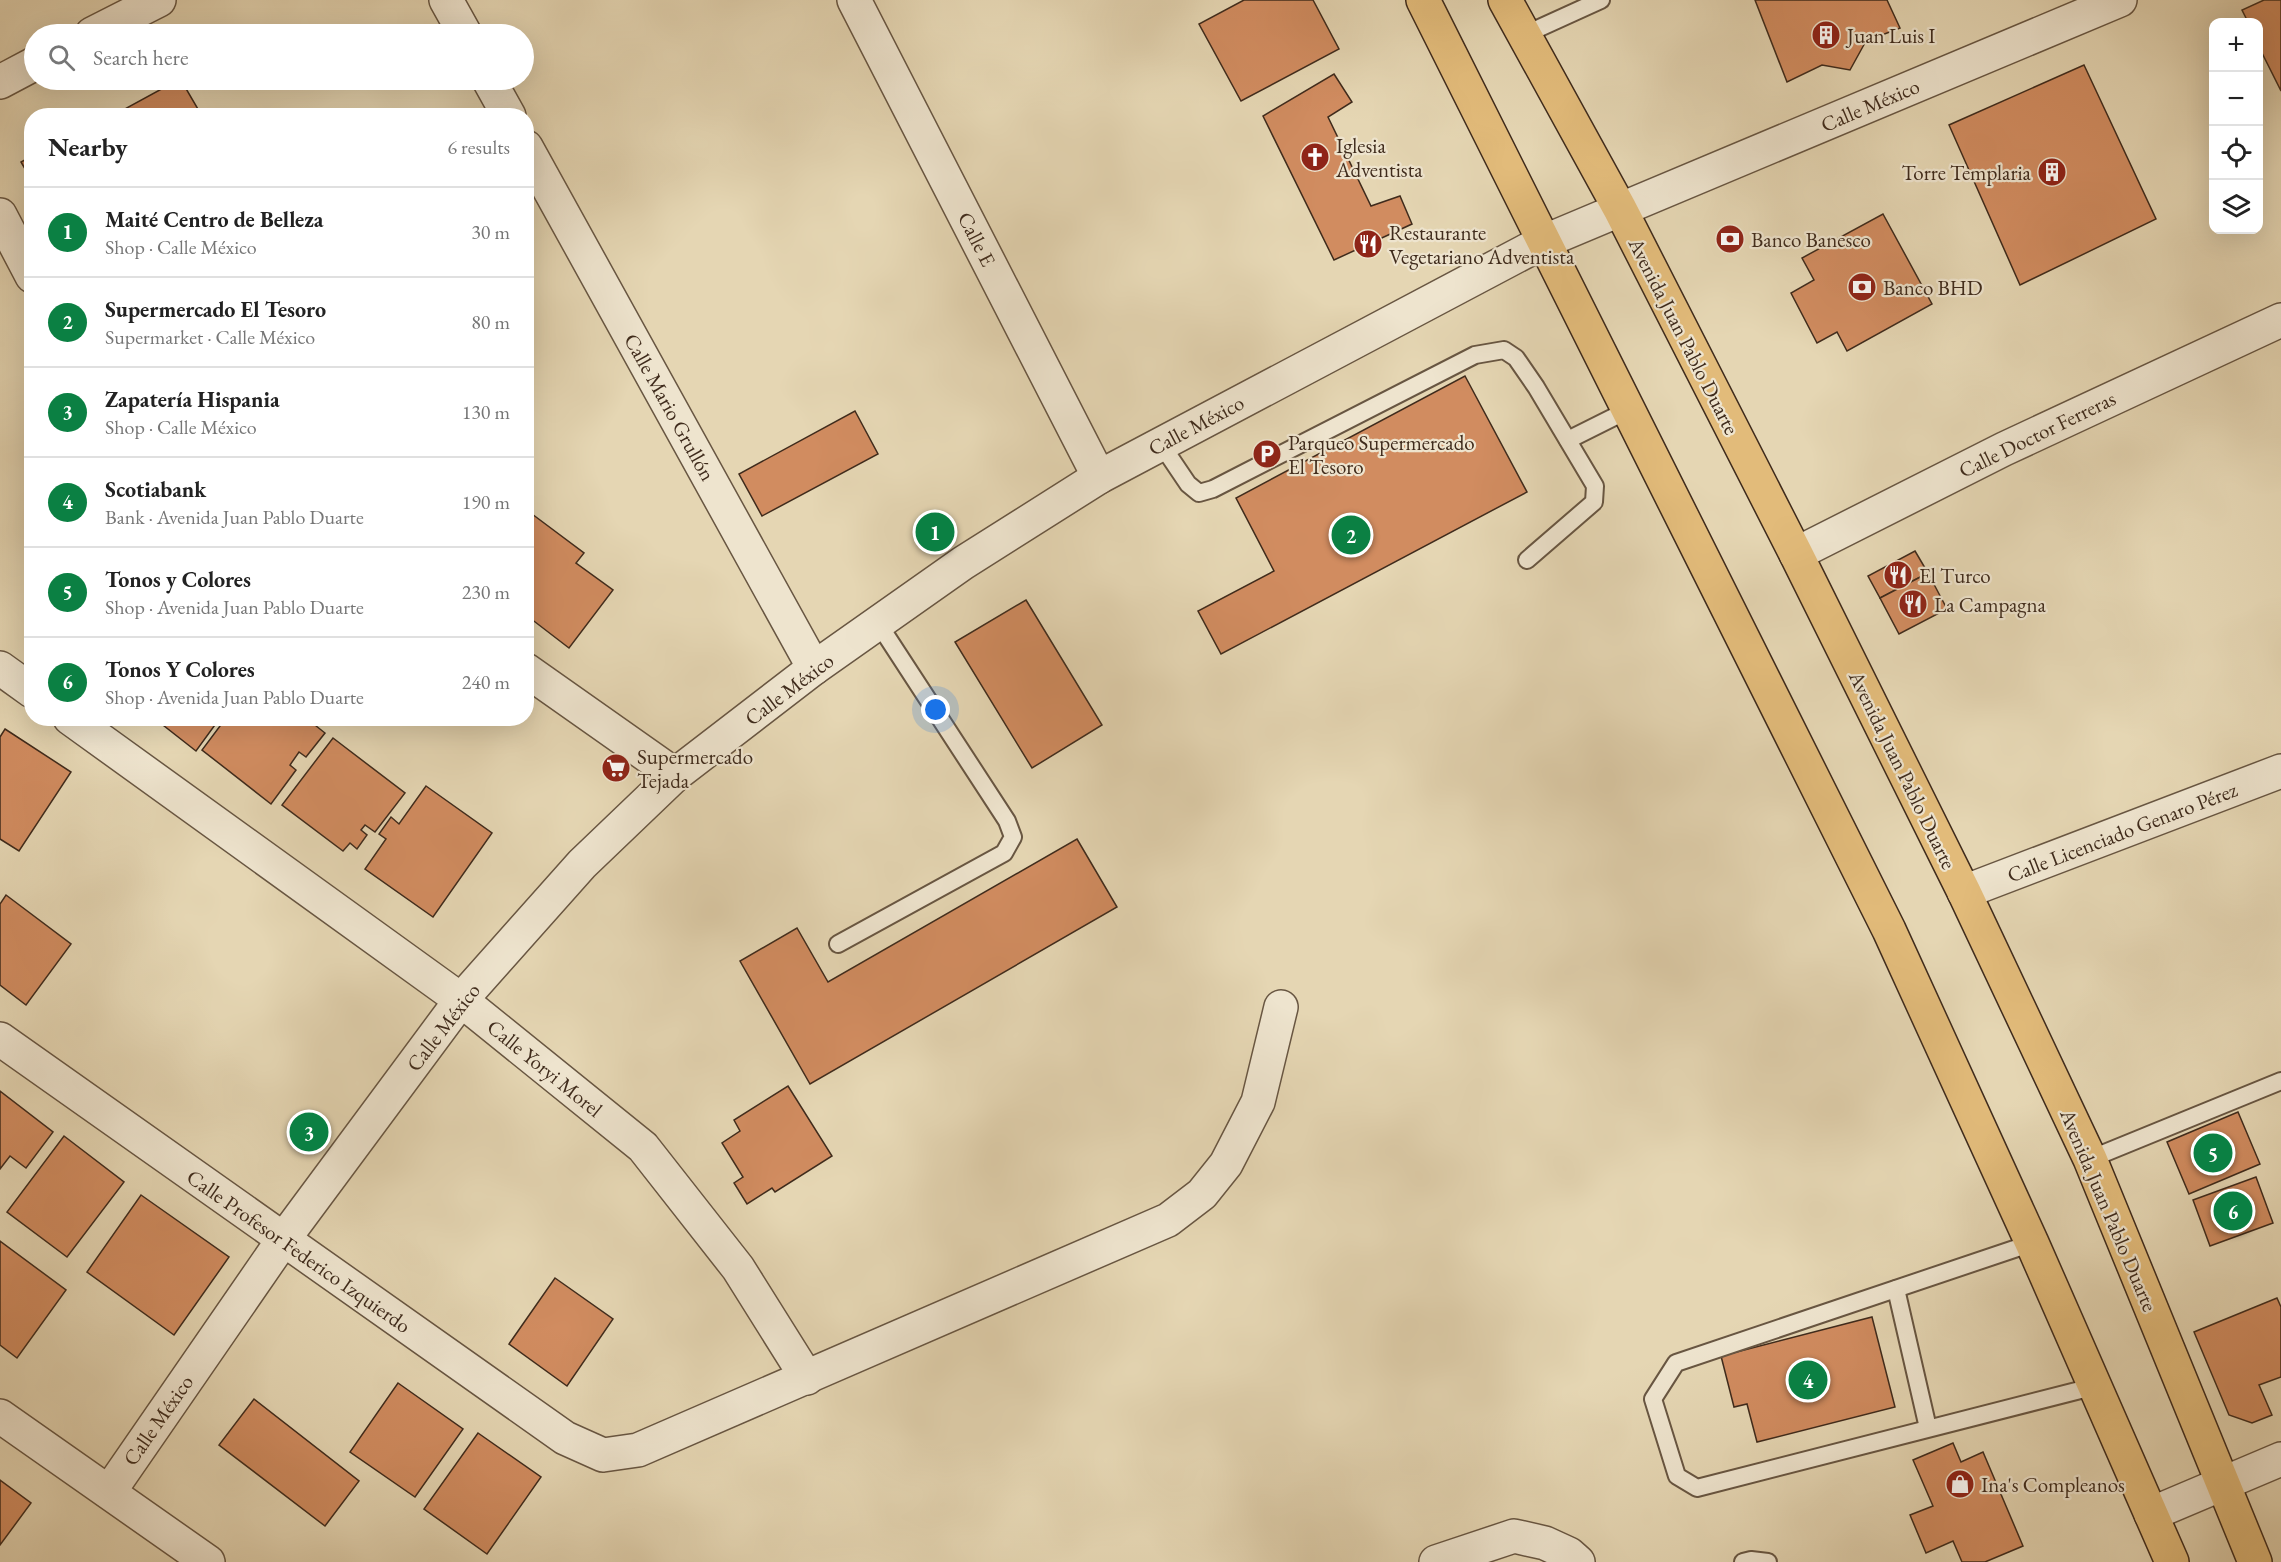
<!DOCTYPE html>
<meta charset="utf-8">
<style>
:root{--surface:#fff;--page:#f2f2f2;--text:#222;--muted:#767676;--line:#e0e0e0;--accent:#0b8043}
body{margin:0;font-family:"EB Garamond",serif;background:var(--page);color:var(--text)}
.controls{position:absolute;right:18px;top:18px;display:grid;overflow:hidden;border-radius:12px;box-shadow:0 6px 24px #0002}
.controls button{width:54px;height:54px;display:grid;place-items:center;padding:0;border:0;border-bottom:2px solid var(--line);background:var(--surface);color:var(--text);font:30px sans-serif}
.you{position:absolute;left:936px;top:710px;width:21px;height:21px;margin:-15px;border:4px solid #fff;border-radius:50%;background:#1a73e8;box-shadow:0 0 0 9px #1a73e833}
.badge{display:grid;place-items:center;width:39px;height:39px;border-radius:50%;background:var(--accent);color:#fff;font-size:20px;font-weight:700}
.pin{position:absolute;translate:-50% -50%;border:3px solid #fff;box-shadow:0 2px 6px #0006}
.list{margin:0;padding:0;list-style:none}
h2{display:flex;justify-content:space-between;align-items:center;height:78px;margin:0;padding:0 24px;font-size:26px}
h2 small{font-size:20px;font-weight:400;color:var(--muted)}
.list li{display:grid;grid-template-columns:39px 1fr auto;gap:18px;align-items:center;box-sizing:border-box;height:90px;padding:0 24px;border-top:2px solid var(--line)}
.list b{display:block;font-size:22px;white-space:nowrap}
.list p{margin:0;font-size:20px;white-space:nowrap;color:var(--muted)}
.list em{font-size:20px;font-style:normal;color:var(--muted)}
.icon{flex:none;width:33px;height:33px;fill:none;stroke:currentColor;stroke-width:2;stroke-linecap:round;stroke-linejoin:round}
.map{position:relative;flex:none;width:2281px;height:1562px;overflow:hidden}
.search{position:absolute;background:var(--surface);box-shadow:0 6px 24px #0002;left:24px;top:24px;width:510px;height:66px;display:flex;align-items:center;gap:15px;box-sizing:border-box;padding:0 21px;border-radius:33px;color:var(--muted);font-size:22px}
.panel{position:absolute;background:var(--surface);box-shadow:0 6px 24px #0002;left:24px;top:108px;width:510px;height:618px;border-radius:24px}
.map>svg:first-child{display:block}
.building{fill:#d18c60;stroke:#3f2b1c;stroke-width:1.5}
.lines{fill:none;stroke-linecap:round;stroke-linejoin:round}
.service-casing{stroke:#685642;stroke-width:20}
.minor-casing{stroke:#685642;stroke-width:36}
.primary-casing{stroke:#3f2b1c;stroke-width:36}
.service{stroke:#eee4ce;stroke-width:16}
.minor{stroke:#eee4ce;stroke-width:33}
.primary{stroke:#e2bb7a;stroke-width:33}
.labels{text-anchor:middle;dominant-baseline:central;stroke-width:4.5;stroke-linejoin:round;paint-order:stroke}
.poi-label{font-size:21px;fill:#3f2b1c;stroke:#eee4ce;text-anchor:start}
.street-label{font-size:21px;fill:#3f2b1c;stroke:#eee4ce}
</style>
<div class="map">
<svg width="2281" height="1562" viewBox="0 0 2281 1562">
<rect width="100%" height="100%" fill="#e5d6b3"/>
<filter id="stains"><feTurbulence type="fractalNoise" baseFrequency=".00333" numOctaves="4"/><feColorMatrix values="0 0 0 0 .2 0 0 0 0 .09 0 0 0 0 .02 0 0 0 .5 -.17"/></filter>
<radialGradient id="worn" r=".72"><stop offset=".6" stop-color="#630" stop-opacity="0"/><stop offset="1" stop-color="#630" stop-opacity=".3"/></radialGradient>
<!-- building -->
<g class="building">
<path d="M 1244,0 L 1313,0 L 1339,49 L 1241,101 L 1199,24 Z"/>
<path d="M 1755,0 L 1887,0 L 1900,28 L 1866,41 L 1850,70 L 1822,65 L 1787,82 Z"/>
<path d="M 2264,0 L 2281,0 L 2281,91 L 2258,45 L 2258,22 L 2248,22 L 2242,10 Z"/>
<path d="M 2084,65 L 2156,219 L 2020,285 L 1949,125 Z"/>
<path d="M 1334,74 L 1352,102 L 1328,117 L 1371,206 L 1400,196 L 1412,224 L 1334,260 L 1263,116 Z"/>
<path d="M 178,80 L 181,80 L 202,116 L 123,116 L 121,111 Z"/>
<path d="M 32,156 L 32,181 L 21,162 Z"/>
<path d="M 1883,214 L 1932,304 L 1847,351 L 1837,332 L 1817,343 L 1791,293 L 1814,280 L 1802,258 Z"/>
<path d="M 1465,376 L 1527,492 L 1221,654 L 1198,611 L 1274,571 L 1236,498 Z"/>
<path d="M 855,411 L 878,454 L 762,516 L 739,474 Z"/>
<path d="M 532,514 L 584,553 L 576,563 L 613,590 L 569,648 L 526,615 L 526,522 Z"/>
<path d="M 1915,551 L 1928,573 L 1880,598 L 1868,576 Z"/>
<path d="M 1928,573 L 1947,609 L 1899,634 L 1880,598 Z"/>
<path d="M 1026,600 L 1102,725 L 1032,768 L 955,642 Z"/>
<path d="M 154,718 L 220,718 L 196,751 Z"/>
<path d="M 226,718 L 306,718 L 325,733 L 306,757 L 299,752 L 290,765 L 296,770 L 271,804 L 202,750 Z"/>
<path d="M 5,729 L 71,772 L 19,851 L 0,839 L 0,737 Z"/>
<path d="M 333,738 L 405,793 L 375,832 L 365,825 L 361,830 L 367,835 L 357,849 L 350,843 L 343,851 L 282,805 Z"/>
<path d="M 426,786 L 492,833 L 433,917 L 365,869 L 386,839 L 379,834 L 391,817 L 399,824 Z"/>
<path d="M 1077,839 L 1117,907 L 810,1084 L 740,961 L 797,928 L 828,982 Z"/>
<path d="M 6,895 L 71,944 L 26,1005 L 0,985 L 0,904 Z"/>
<path d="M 788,1086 L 832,1156 L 775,1192 L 772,1188 L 747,1204 L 734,1183 L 743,1177 L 722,1143 L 740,1131 L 734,1120 Z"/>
<path d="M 0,1091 L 53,1132 L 26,1168 L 10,1156 L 0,1169 Z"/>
<path d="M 2238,1112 L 2260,1164 L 2189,1194 L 2167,1142 Z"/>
<path d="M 64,1136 L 124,1182 L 67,1257 L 7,1212 Z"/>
<path d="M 2256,1177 L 2273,1223 L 2210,1246 L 2193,1200 Z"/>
<path d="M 141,1195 L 229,1257 L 174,1335 L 87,1272 Z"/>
<path d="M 0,1241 L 66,1290 L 17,1358 L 0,1345 Z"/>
<path d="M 555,1278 L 613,1319 L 567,1386 L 509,1344 Z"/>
<path d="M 2277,1298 L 2281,1307 L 2281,1377 L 2259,1385 L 2272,1415 L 2252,1423 L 2229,1415 L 2194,1332 Z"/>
<path d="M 1872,1317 L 1895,1407 L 1757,1442 L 1747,1404 L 1734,1407 L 1721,1356 Z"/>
<path d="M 398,1383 L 463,1429 L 415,1497 L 350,1452 Z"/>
<path d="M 254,1399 L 359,1481 L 325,1526 L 219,1445 Z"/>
<path d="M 478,1433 L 541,1477 L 487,1554 L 424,1509 Z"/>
<path d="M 1953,1443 L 1961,1462 L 1983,1452 L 2023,1546 L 1985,1562 L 1962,1562 L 1953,1541 L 1926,1553 L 1910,1515 L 1933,1506 L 1913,1460 Z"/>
<path d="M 0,1480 L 31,1503 L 0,1545 Z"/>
</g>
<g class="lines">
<!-- service casing -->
<g class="service-casing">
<g id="service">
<path d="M 1524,35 L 1601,0"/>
<path d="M 1568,440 L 1628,410"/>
<path d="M 1161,444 L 1188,484 L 1199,493 L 1213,489 L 1475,355 L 1504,350 L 1516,358 L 1536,387 L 1595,486 L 1594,502 L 1527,560"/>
<path d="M 838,944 L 1004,853 L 1013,837 L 1007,821 L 878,623"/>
<path d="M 2090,1159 L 2281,1081"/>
<path d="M 2032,1243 L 1676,1363 L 1653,1399 L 1677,1476 L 1697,1488 L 2096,1386"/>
<path d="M 1896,1289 L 1928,1428"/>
<path d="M 1743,1562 L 1751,1560 L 1768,1562"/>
</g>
</g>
<!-- minor casing -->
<g class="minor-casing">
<g id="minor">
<path d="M 446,0 L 465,34"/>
<path d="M 854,0 L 1099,477"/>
<path d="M 92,34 L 159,0"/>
<path d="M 489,80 L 509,116"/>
<path d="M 0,82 L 34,64"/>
<path d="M 526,147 L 814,668"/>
<path d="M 0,215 L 32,276"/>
<path d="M 1796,554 L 2004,449 L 2281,320"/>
<path d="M 0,668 L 32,691"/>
<path d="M 526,670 L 675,775"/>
<path d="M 70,718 L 461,1000 L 643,1147 L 738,1268 L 807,1378"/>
<path d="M 1964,892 L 2281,771"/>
<path d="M 0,1039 L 565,1438 L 603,1455 L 638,1450 L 1168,1220 L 1202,1194 L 1226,1164 L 1258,1102 L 1281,1007"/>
<path d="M 0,1416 L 208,1562"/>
<path d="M 109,1492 L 283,1240 L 461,1000 L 582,864 L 675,775 L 814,668 L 963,563 L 1099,477 L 1543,242 L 2120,0"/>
<path d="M 2151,1514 L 2281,1459"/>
<path d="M 1436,1562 L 1514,1536 L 1545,1543 L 1569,1554 L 1578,1562"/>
</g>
</g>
<!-- primary casing -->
<g class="primary-casing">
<g id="primary">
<path d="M 1423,0 L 1889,930 L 2032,1243 L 2172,1562"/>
<path d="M 1505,0 L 1620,209 L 1796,554 L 1964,892 L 2090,1159 L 2255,1562"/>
</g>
</g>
<!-- service -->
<use href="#service" class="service"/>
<!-- minor -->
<use href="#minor" class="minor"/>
<!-- primary -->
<use href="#primary" class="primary"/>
</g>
<!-- icons -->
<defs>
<g id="building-disc" transform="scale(1.5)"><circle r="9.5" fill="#8f2418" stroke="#eee4ce"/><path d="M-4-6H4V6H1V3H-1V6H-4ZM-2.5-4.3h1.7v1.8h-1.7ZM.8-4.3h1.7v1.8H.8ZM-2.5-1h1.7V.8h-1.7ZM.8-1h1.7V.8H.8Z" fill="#fff"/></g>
<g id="church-disc" transform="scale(1.5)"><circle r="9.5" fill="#8f2418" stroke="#eee4ce"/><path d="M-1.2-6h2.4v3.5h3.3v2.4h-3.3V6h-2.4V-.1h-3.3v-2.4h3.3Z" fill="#fff"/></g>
<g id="bank-disc" transform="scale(1.5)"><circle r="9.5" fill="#8f2418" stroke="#eee4ce"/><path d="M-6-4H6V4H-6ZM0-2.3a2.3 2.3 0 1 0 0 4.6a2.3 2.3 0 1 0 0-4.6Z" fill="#fff"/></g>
<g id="restaurant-disc" transform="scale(1.5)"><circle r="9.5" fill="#8f2418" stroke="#eee4ce"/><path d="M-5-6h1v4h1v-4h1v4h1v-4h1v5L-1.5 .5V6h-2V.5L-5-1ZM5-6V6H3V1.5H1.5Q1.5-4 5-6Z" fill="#fff"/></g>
<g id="parking-disc" transform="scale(1.5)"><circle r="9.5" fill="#8f2418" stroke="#eee4ce"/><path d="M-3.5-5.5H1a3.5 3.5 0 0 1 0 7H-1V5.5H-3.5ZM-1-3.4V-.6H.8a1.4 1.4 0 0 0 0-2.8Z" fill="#fff"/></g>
<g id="supermarket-disc" transform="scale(1.5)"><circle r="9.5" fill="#8f2418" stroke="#eee4ce"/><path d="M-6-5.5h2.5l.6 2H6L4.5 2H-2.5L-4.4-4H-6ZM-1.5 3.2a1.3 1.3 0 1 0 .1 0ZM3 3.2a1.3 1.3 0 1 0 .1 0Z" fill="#fff"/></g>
<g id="shop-disc" transform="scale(1.5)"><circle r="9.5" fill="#8f2418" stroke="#eee4ce"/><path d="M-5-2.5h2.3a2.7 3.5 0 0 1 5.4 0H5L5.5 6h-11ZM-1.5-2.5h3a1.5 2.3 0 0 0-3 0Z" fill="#fff"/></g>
</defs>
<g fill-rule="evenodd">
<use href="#building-disc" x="1826" y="35"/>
<use href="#church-disc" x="1315" y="157"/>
<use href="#building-disc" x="2052" y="172"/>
<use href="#bank-disc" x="1730" y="239"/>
<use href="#restaurant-disc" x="1368" y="244"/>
<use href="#bank-disc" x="1862" y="287"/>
<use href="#parking-disc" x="1267" y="454"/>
<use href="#restaurant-disc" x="1898" y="575"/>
<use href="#restaurant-disc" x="1913" y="604"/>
<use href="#supermarket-disc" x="616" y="768"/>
<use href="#shop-disc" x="1960" y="1484"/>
</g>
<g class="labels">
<!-- poi labels -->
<g class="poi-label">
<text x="1847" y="35">Juan Luis I</text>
<text x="1336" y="145">Iglesia<tspan x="1336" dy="24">Adventista</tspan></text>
<text x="2031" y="172" text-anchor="end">Torre Templaria</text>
<text x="1389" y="232">Restaurante<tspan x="1389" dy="24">Vegetariano Adventista</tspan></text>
<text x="1751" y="239">Banco Banesco</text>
<text x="1883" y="287">Banco BHD</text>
<text x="1288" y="442">Parqueo Supermercado<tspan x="1288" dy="24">El Tesoro</tspan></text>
<text x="1919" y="575">El Turco</text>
<text x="1934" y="604">La Campagna</text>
<text x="637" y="756">Supermercado<tspan x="637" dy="24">Tejada</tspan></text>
<text x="1981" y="1484">Ina's Compleanos</text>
</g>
<!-- street labels -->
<g class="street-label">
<text transform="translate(1870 105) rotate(-23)">Calle México</text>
<text transform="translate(977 239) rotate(63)">Calle E</text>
<text transform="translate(1684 336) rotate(63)">Avenida Juan Pablo Duarte</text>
<text transform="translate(670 407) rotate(61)">Calle Mario Grullón</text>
<text transform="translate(1196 425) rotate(-28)">Calle México</text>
<text transform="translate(2037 434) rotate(-26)">Calle Doctor Ferreras</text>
<text transform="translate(789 689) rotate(-37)">Calle México</text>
<text transform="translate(1903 770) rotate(64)">Avenida Juan Pablo Duarte</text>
<text transform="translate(2122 832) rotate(-21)">Calle Licenciado Genaro Pérez</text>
<text transform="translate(443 1027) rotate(-52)">Calle México</text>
<text transform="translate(545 1068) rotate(39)">Calle Yoryi Morel</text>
<text transform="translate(2109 1210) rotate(67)">Avenida Juan Pablo Duarte</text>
<text transform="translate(299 1251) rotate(35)">Calle Profesor Federico Izquierdo</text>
<text transform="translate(158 1420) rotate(-55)">Calle México</text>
</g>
</g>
<rect width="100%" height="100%" filter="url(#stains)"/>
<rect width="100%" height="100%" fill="url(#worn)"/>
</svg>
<div class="controls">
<button>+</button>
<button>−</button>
<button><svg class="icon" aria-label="locate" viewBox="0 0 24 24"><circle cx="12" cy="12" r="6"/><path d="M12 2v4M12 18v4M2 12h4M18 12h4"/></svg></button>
<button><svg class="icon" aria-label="layers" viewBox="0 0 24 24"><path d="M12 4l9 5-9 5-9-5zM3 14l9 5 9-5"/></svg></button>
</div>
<div class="you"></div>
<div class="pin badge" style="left:935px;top:532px">1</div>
<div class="pin badge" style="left:1351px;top:535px">2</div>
<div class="pin badge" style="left:309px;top:1132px">3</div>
<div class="pin badge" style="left:1808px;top:1380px">4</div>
<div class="pin badge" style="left:2213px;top:1153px">5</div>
<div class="pin badge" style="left:2233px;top:1211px">6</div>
<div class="search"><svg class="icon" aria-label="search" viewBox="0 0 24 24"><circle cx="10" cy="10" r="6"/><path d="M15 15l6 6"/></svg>Search here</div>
<section class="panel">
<h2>Nearby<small>6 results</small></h2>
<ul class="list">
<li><span class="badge">1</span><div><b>Maité Centro de Belleza</b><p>Shop · Calle México</p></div><em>30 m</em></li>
<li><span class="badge">2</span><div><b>Supermercado El Tesoro</b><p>Supermarket · Calle México</p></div><em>80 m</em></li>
<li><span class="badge">3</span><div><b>Zapatería Hispania</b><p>Shop · Calle México</p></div><em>130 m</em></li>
<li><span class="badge">4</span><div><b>Scotiabank</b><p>Bank · Avenida Juan Pablo Duarte</p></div><em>190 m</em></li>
<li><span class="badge">5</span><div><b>Tonos y Colores</b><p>Shop · Avenida Juan Pablo Duarte</p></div><em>230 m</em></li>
<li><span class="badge">6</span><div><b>Tonos Y Colores</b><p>Shop · Avenida Juan Pablo Duarte</p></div><em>240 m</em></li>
</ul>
</section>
</div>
